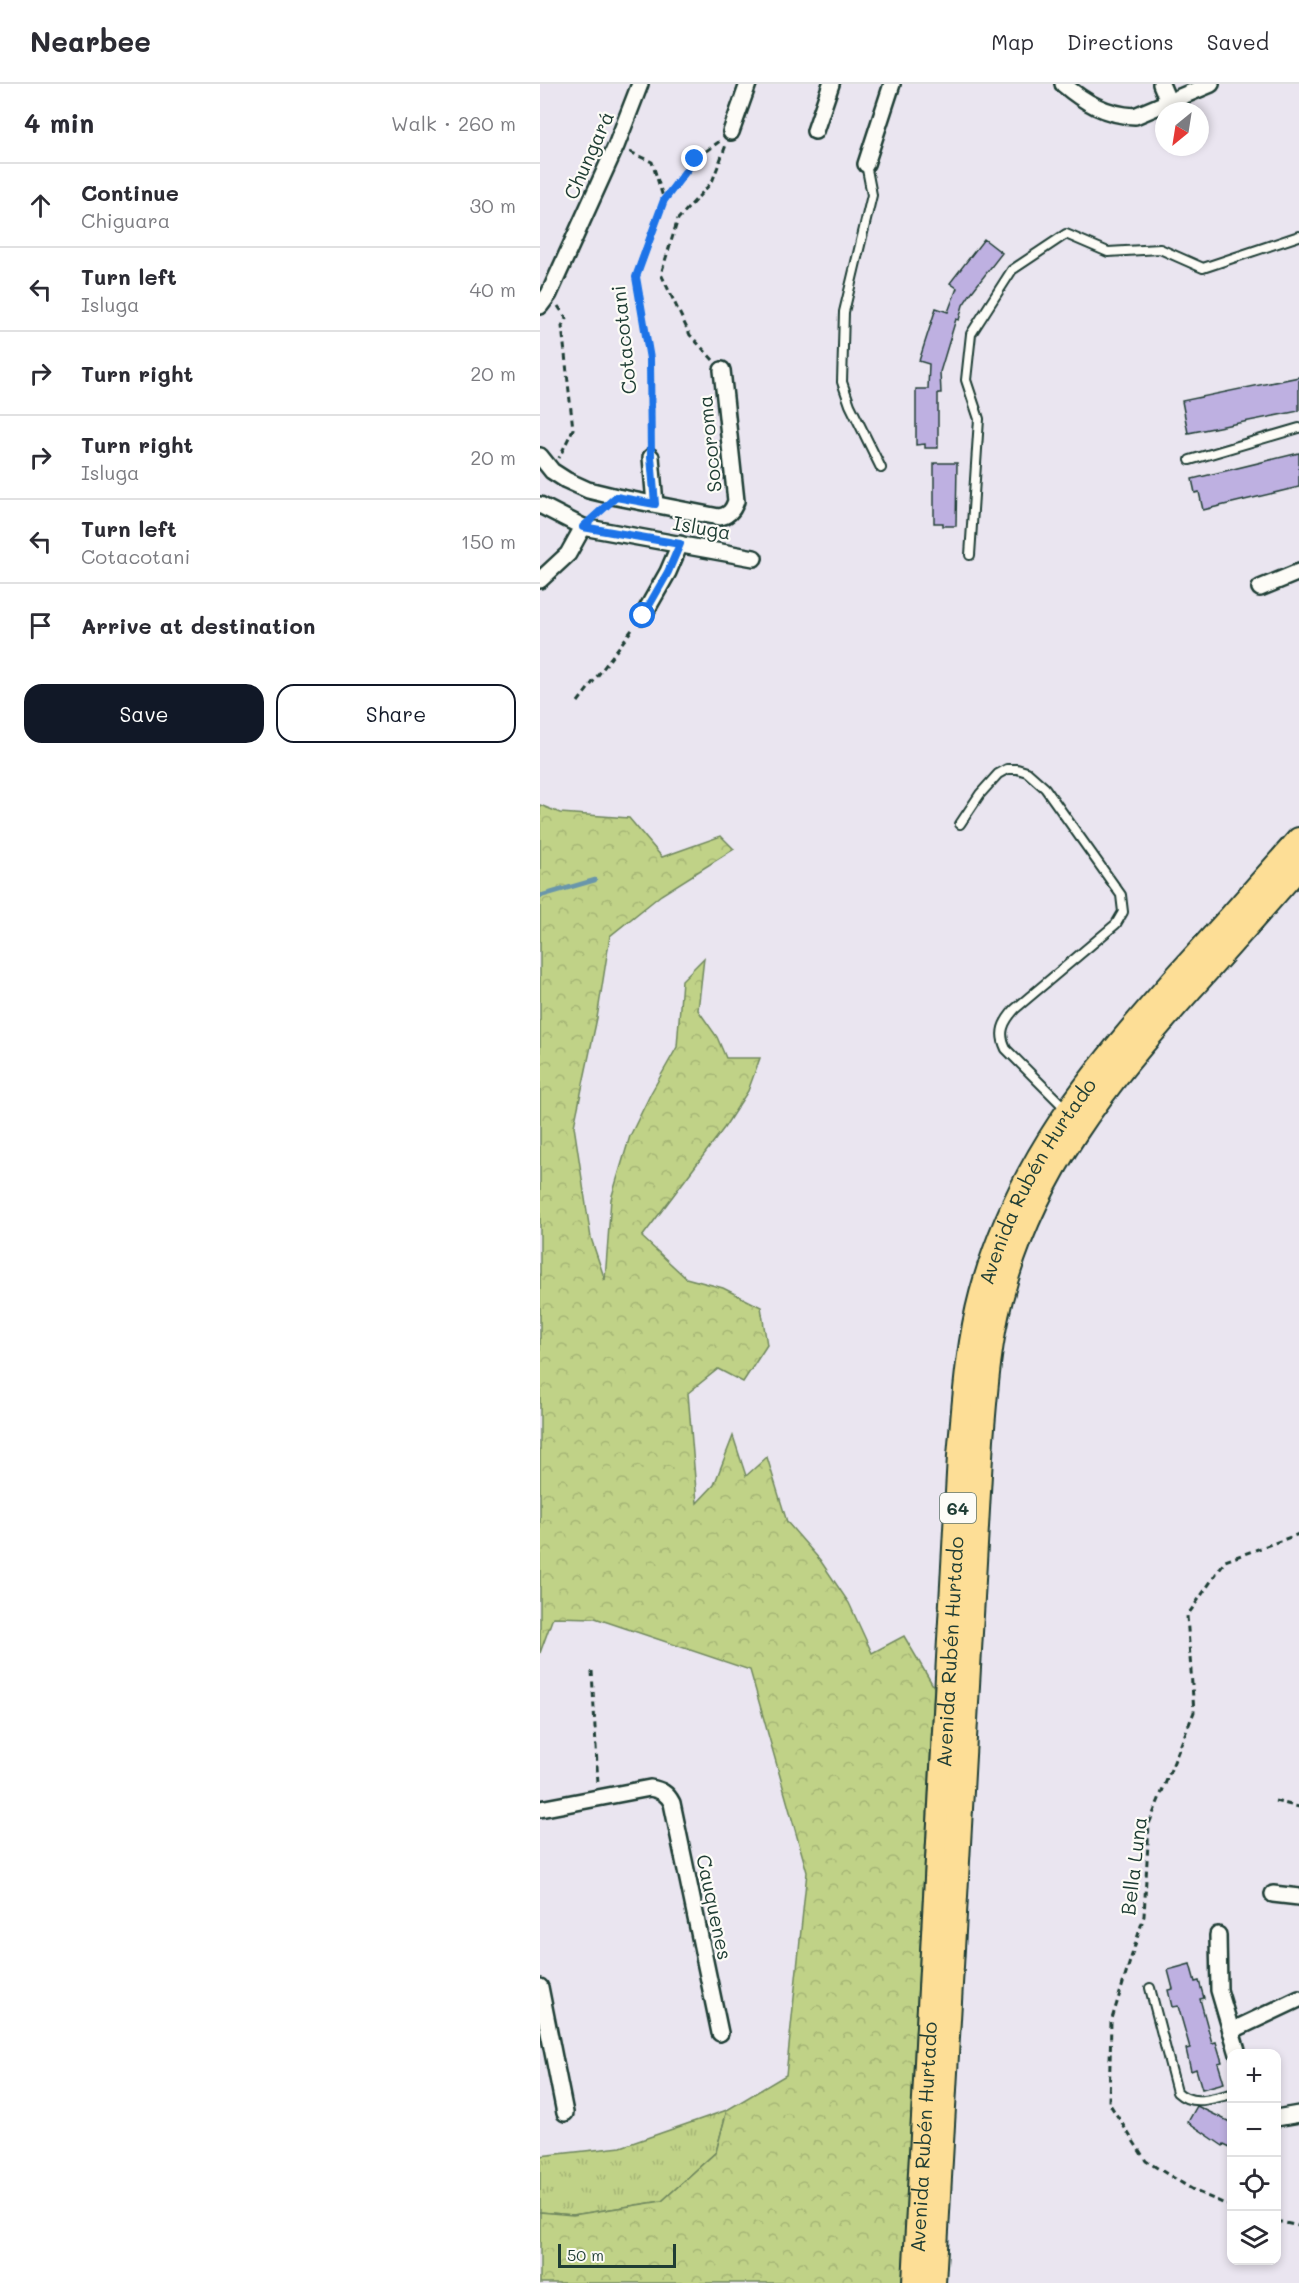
<!DOCTYPE html>
<meta charset="utf-8">
<style>
:root{--surface:#fff;--page:#f7f7f7;--text:#2b2b33;--muted:#7c7c81;--line:#e1e1e2;--accent:#111827}
body{margin:0;font-family:Mali,sans-serif;background:var(--page);color:var(--text)}
.controls{position:absolute;right:18px;bottom:18px;display:grid;overflow:hidden;border-radius:12px;box-shadow:0 3px 9px #0003}
.controls button{width:54px;height:54px;display:grid;place-items:center;padding:0;border:0;border-bottom:2px solid var(--line);background:var(--surface);color:var(--text);font:30px sans-serif}
.compass{position:absolute;left:615px;top:18px;width:54px;height:54px;border-radius:50%;background:var(--surface);box-shadow:0 3px 9px #0003;rotate:210deg}
.scale{position:absolute;left:18px;bottom:15px;width:118px;box-sizing:border-box;padding-left:6px;border:3px solid #1f3d34;border-top:0;font-size:16px;line-height:21px;white-space:nowrap;color:#1f3d34;-webkit-text-stroke:4px #fdfcf7;paint-order:stroke}
.stop{position:absolute;width:18px;height:18px;margin:-14px;border:4px solid #1a73e8;border-radius:50%;background:#fff}
.stop.end{background:#1a73e8;border-color:#fff;box-shadow:0 2px 6px #0008}
.list{margin:0;padding:0;list-style:none}
h2{display:flex;justify-content:space-between;align-items:center;height:78px;margin:0;padding:0 24px;font-size:26px}
h2 small{font-size:20px;font-weight:400;color:var(--muted)}
.list li{display:grid;grid-template-columns:39px 1fr auto;gap:18px;align-items:center;box-sizing:border-box;height:84px;padding:0 24px;border-top:2px solid var(--line)}
.list b{display:block;font-size:22px;white-space:nowrap}
.list p{margin:0;font-size:20px;white-space:nowrap;color:var(--muted)}
.list em{font-size:20px;font-style:normal;color:var(--muted)}
.actions{display:flex;gap:12px;padding:18px 24px}
.actions a{flex:1;padding:14px 0;border:2px solid var(--accent);border-radius:18px;text-align:center;font-size:21px;color:var(--accent)}
.actions .main{background:var(--accent);color:#fff}
.icon{flex:none;width:33px;height:33px;fill:none;stroke:currentColor;stroke-width:2;stroke-linecap:round;stroke-linejoin:round}
.map{position:relative;flex:none;width:759px;height:2199px;overflow:hidden}
header{display:flex;align-items:center;gap:36px;box-sizing:border-box;height:84px;padding:0 30px;background:var(--surface);border-bottom:2px solid var(--line)}
header strong{font-size:28px}
nav{display:flex;gap:33px;margin-inline-start:auto;font-size:21px}
main{display:flex}
aside{flex:1;background:var(--surface)}
.map>svg:first-child{display:block}
.grass{fill:url(#grass-tufts);stroke:#70885e;stroke-width:1.5}
.forest{fill:url(#forest-crowns);stroke:#70885e;stroke-width:1.5}
.lines{fill:none;stroke-linecap:round;stroke-linejoin:round}
.stream{stroke:#6996ab;stroke-width:4.5}
.building{fill:#beb0e1;stroke:#1f3d34;stroke-width:1.5}
.service-casing{stroke:#1f3d34;stroke-width:12}
.minor-casing{stroke:#1f3d34;stroke-width:20}
.trunk-casing{stroke:#1f3d34;stroke-width:28}
.path{stroke:#1f3d34;stroke-width:3;stroke-dasharray:6 4.5;stroke-linecap:butt}
.service{stroke:#fdfcf7;stroke-width:8}
.minor{stroke:#fdfcf7;stroke-width:15}
.trunk{stroke:#fdde96;stroke-width:24}
.route{stroke:#1a73e8;stroke-width:8}
.labels{text-anchor:middle;dominant-baseline:central;stroke-width:4.5;stroke-linejoin:round;paint-order:stroke}
.shield{fill:#fdfcf7;stroke:#62766e;stroke-width:1.5}
.shield-label{font-size:18px;font-weight:bold;fill:#1f3d34}
.street-label{font-size:20px;fill:#1f3d34;stroke:#fdfcf7}
</style>
<header>
<strong>Nearbee</strong>
<nav><a>Map</a><a>Directions</a><a>Saved</a></nav>
</header>
<main>
<aside>
<h2>4 min<small>Walk · 260 m</small></h2>
<ul class="list">
<li><svg class="icon" aria-label="ahead" viewBox="0 0 24 24"><path d="M12 20V5M6 11l6-6 6 6"/></svg><div><b>Continue</b><p>Chiguara</p></div><em>30 m</em></li>
<li><svg class="icon" aria-label="left" viewBox="0 0 24 24"><path d="M17 20v-9H6M10 6l-5 5 5 5"/></svg><div><b>Turn left</b><p>Isluga</p></div><em>40 m</em></li>
<li><svg class="icon" aria-label="right" viewBox="0 0 24 24"><path d="M7 20v-9h11M14 6l5 5-5 5"/></svg><div><b>Turn right</b></div><em>20 m</em></li>
<li><svg class="icon" aria-label="right" viewBox="0 0 24 24"><path d="M7 20v-9h11M14 6l5 5-5 5"/></svg><div><b>Turn right</b><p>Isluga</p></div><em>20 m</em></li>
<li><svg class="icon" aria-label="left" viewBox="0 0 24 24"><path d="M17 20v-9H6M10 6l-5 5 5 5"/></svg><div><b>Turn left</b><p>Cotacotani</p></div><em>150 m</em></li>
<li><svg class="icon" aria-label="arrive" viewBox="0 0 24 24"><path d="M6 21V4h12l-3 4 3 4H6"/></svg><div><b>Arrive at destination</b></div></li>
</ul>
<div class="actions"><a class="main">Save</a><a>Share</a></div>
</aside>
<div class="map">
<svg width="759" height="2199" viewBox="0 0 759 2199">
<defs>
<pattern id="grass-tufts" width="24" height="20" patternUnits="userSpaceOnUse" patternTransform="scale(1.5)"><rect width="24" height="20" fill="#c0d287"/><path d="M3 7l-1-3M5 7V3M7 7l1-3M15 17l-1-3M17 17v-4M19 17l1-3" fill="none" stroke="#a5b575"/></pattern>
<pattern id="forest-crowns" width="20" height="18" patternUnits="userSpaceOnUse" patternTransform="scale(1.5)"><rect width="20" height="18" fill="#c0d287"/><path d="M2 6a3 3 0 1 1 6 0M12 15a3 3 0 1 1 6 0" fill="none" stroke="#a5b575"/></pattern>
</defs>
<rect width="100%" height="100%" fill="#eae5f0"/>
<filter id="ink" filterUnits="userSpaceOnUse"><feTurbulence type="fractalNoise" baseFrequency=".0167" numOctaves="2"/><feDisplacementMap in="SourceGraphic" scale="12" xChannelSelector="R" yChannelSelector="G"/><feConvolveMatrix kernelMatrix="1 2 1 2 8 2 1 2 1" color-interpolation-filters="sRGB"/></filter>
<g filter="url(#ink)">
<!-- grass -->
<path class="grass" d="M 187,2026 L 176,2068 L 122,2117 L 33,2131 L 0,2128 L 0,2072 L 81,2063 Z"/>
<!-- forest -->
<path class="forest" d="M 0,721 L 20,729 L 89,734 L 122,773 L 181,752 L 194,765 L 121,811 L 70,852 L 57,934 L 34,1042 L 51,1154 L 65,1196 L 71,1115 L 90,1052 L 111,1009 L 137,963 L 142,896 L 164,874 L 158,926 L 177,953 L 186,974 L 220,974 L 208,1007 L 184,1044 L 102,1153 L 146,1194 L 183,1204 L 221,1223 L 227,1261 L 203,1298 L 178,1285 L 148,1309 L 157,1419 L 174,1401 L 193,1352 L 206,1392 L 227,1373 L 247,1438 L 280,1476 L 309,1519 L 332,1569 L 364,1552 L 394,1603 L 362,2199 L 0,2199 L 0,2128 L 33,2131 L 122,2117 L 176,2068 L 187,2026 L 246,1991 L 267,1788 L 210,1586 L 55,1534 L 13,1533 L 0,1569 Z"/>
<g class="lines">
<!-- stream -->
<path class="stream" d="M 0,812 L 55,796"/>
</g>
<!-- building -->
<g class="building">
<path d="M 444,155 L 462,169 L 431,209 L 423,221 L 419,236 L 416,235 L 400,288 L 401,309 L 398,309 L 398,364 L 385,364 L 385,360 L 376,361 L 376,305 L 388,305 L 389,280 L 379,277 L 396,224 L 408,228 L 417,204 L 410,199 Z"/>
<path d="M 759,293 L 759,327 L 648,349 L 642,317 Z"/>
<path d="M 759,369 L 759,403 L 663,426 L 659,408 L 655,409 L 652,395 Z"/>
<path d="M 394,379 L 417,379 L 416,442 L 403,442 L 403,439 L 394,439 Z"/>
<path d="M 650,1880 L 655,1898 L 659,1897 L 664,1914 L 660,1915 L 672,1959 L 676,1958 L 682,1978 L 678,1979 L 684,1999 L 662,2005 L 656,1985 L 651,1987 L 646,1965 L 650,1964 L 638,1922 L 632,1923 L 628,1906 L 633,1905 L 628,1886 Z"/>
<path d="M 657,2022 L 692,2039 L 692,2064 L 684,2060 L 683,2062 L 648,2038 Z"/>
</g>
<g class="lines">
<!-- service casing -->
<g class="service-casing">
<g id="service">
<path d="M 326,80 L 332,111 L 304,228 L 302,298 L 310,321 L 341,384"/>
<path d="M 650,376 L 759,344"/>
<path d="M 430,471 L 439,335 L 426,296 L 431,250 L 472,186 L 526,150 L 568,168 L 620,165 L 663,184 L 759,152"/>
<path d="M 420,740 L 440,710 L 458,690 L 467,685 L 477,685 L 487,688 L 505,704 L 581,811 L 583,828 L 576,840 L 475,925 C 463,938 458,949 466,965 L 526,1025"/>
<path d="M 610,1904 L 637,2008 C 653,2023 672,2014 692,2010"/>
</g>
</g>
<!-- minor casing -->
<g class="minor-casing">
<g id="minor">
<path d="M 523,0 C 544,18 566,31 595,32 L 671,0"/>
<path d="M 621,0 L 629,19"/>
<path d="M 275,47 L 291,0"/>
<path d="M 191,48 L 208,0"/>
<path d="M 326,80 L 352,0"/>
<path d="M 0,222 L 9,210 L 76,62 L 100,0"/>
<path d="M 0,372 L 12,387 L 26,396 L 48,406 L 77,413 L 179,433 C 189,432 193,426 196,417 L 182,286"/>
<path d="M 111,373 L 115,420"/>
<path d="M 0,421 L 43,443 L 214,474"/>
<path d="M 0,496 L 28,470 L 43,443"/>
<path d="M 720,504 L 759,488"/>
<path d="M 103,532 L 128,488 L 140,460"/>
<path d="M 0,1725 L 110,1704 C 121,1706 127,1709 132,1719 L 180,1949"/>
<path d="M 733,1810 L 759,1813"/>
<path d="M 678,1851 L 679,1906 L 698,1970"/>
<path d="M 0,1903 L 25,2029"/>
<path d="M 691,1947 L 759,1915"/>
<path d="M 736,2034 L 759,2030"/>
</g>
</g>
<!-- trunk casing -->
<g class="trunk-casing">
<g id="trunk">
<path id="s1" d="M 375,2199 L 420,1372 C 425,1318 428,1262 442,1210 C 478,1078 550,992 638,892 C 679,847 719,802 759,756"/>
<path d="M 393,2199 L 441,1355 C 445,1308 448,1261 460,1215 C 493,1088 565,1000 650,905 C 687,864 723,823 759,782"/>
</g>
</g>
<!-- path -->
<g class="path">
<path d="M 90,68 L 112,78 L 124,116"/>
<path d="M 18,222 L 26,234 L 22,242 L 33,345 L 19,374"/>
<path d="M 173,276 L 150,251 L 121,190 L 138,135 L 172,98 L 186,61"/>
<path d="M 111,360 L 110,275 L 96,193 L 124,116 L 155,75 L 180,57"/>
<path d="M 38,618 L 94,543"/>
<path d="M 52,1587 L 58,1700"/>
<path d="M 735,1717 L 759,1723"/>
<path d="M 692,2123 L 655,2107 L 606,2077 L 569,2019 L 571,1938 L 604,1832 L 609,1740 L 654,1628 L 647,1532 L 685,1477 L 759,1450"/>
<path d="M 736,2137 L 759,2142"/>
</g>
<!-- service -->
<use href="#service" class="service"/>
<!-- minor -->
<use href="#minor" class="minor"/>
<!-- trunk -->
<use href="#trunk" class="trunk"/>
</g>
</g>
<g class="lines" filter="url(#ink)">
<!-- route -->
<path class="route" d="M 103,532 L 128,488 L 140,460 L 43,443 L 76,413 L 115,420 L 111,373 L 110,275 L 96,193 L 124,116 L 155,75"/>
</g>
<g class="labels">
<!-- shield labels -->
<rect class="shield" x="400" y="1409" width="36" height="30" rx="4.5"/>
<g class="shield-label">
<text x="418" y="1424">64</text>
</g>
<!-- street labels -->
<g class="street-label">
<text transform="translate(48 71) rotate(-66)">Chungará</text>
<text transform="translate(83 256) rotate(-96)">Cotacotani</text>
<text transform="translate(169 360) rotate(-96)">Socoroma</text>
<text transform="translate(162 443) rotate(10)">Isluga</text>
<text stroke="none"><textPath href="#s1" startOffset="1118">Avenida Rubén Hurtado</textPath></text>
<text stroke="none"><textPath href="#s1" startOffset="632">Avenida Rubén Hurtado</textPath></text>
<text transform="translate(593 1782) rotate(-83)">Bella Luna</text>
<text transform="translate(175 1823) rotate(78)">Cauquenes</text>
<text stroke="none"><textPath href="#s1" startOffset="146">Avenida Rubén Hurtado</textPath></text>
</g>
</g>
</svg>
<div class="controls">
<button>+</button>
<button>−</button>
<button><svg class="icon" aria-label="locate" viewBox="0 0 24 24"><circle cx="12" cy="12" r="6"/><path d="M12 2v4M12 18v4M2 12h4M18 12h4"/></svg></button>
<button><svg class="icon" aria-label="layers" viewBox="0 0 24 24"><path d="M12 4l9 5-9 5-9-5zM3 14l9 5 9-5"/></svg></button>
</div>
<svg class="compass" viewBox="-18 -18 36 36"><path d="M0-13l5 13h-10z" fill="#e53935"/><path d="M0 13l5-13h-10z" fill="#7c7c81"/></svg>
<div class="scale">50 m</div>
<div class="stop" style="left:103px;top:532px"></div>
<div class="stop end" style="left:155px;top:75px"></div>
</div>
</main>
